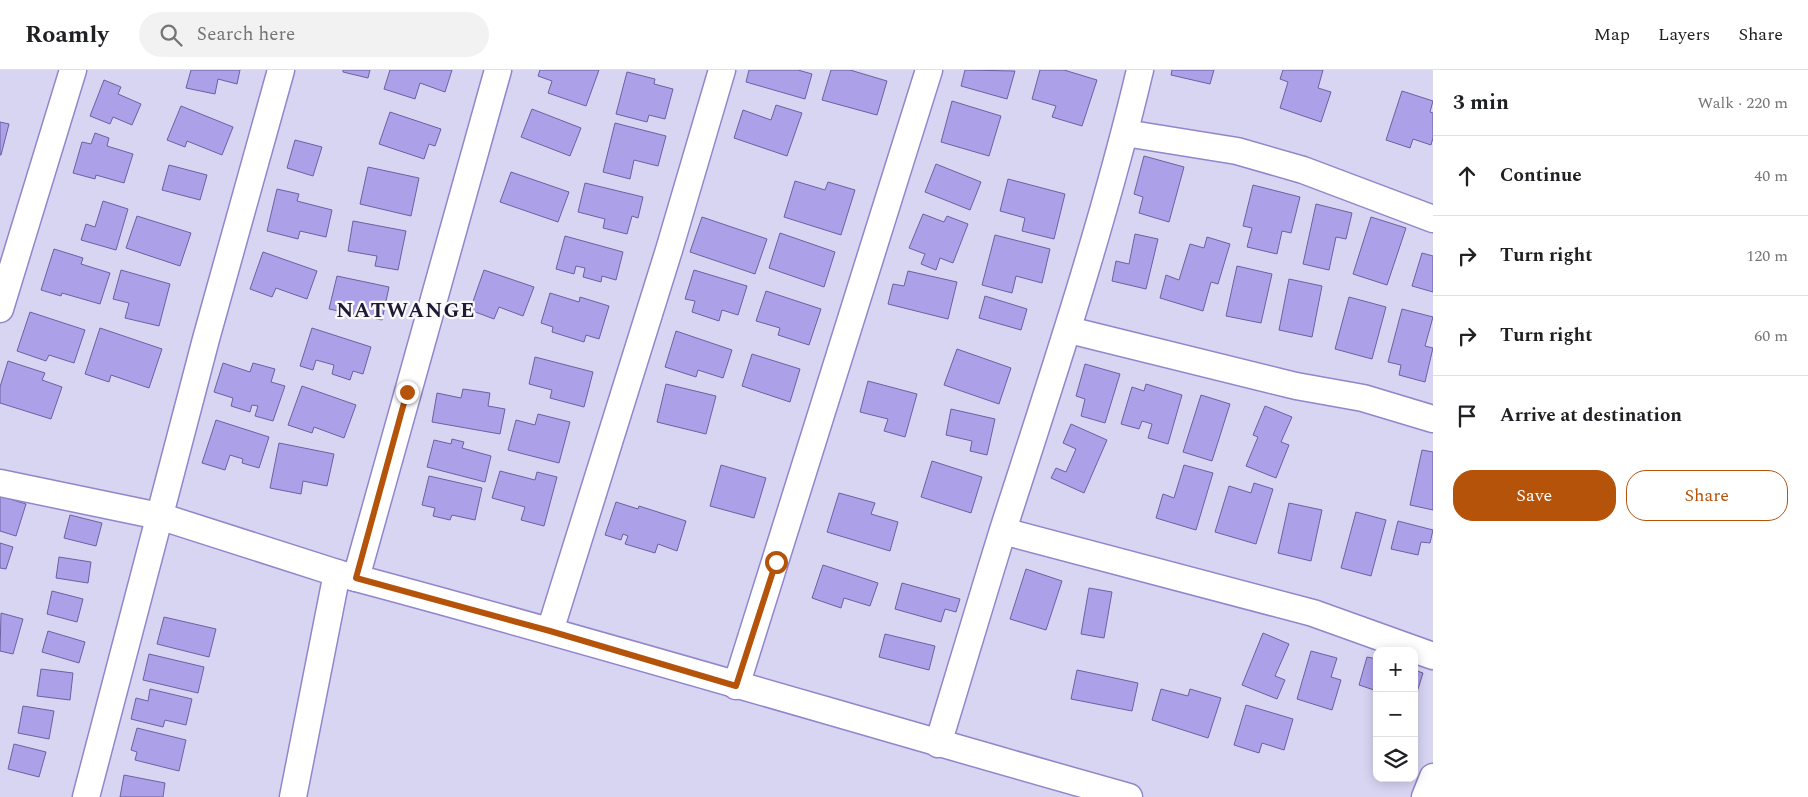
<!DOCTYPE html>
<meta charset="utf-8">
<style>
:root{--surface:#fff;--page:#f2f2f2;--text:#202124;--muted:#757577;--line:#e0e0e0;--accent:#b45309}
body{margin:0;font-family:Spectral,serif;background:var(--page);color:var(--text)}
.controls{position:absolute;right:15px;bottom:15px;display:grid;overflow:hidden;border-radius:10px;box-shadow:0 2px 12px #0003}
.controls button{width:45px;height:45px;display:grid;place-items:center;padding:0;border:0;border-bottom:1px solid var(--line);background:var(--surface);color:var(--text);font:25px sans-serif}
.stop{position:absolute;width:15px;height:15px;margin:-11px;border:4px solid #b45309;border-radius:50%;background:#fff}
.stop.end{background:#b45309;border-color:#fff;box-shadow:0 1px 5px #0008}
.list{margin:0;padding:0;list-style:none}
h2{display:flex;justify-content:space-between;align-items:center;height:65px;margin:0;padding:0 20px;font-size:21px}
h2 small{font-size:16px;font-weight:400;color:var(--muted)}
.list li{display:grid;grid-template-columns:32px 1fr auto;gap:15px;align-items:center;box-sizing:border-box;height:80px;padding:0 20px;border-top:1px solid var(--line)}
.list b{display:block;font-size:19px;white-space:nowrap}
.list em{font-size:16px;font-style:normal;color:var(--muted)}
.actions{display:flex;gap:10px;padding:15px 20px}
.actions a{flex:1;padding:11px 0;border:1px solid var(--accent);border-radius:20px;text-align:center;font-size:18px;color:var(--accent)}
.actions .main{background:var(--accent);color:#fff}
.icon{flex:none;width:28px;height:28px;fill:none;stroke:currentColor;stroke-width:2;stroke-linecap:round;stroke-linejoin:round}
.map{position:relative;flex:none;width:1433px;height:727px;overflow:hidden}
header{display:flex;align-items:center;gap:30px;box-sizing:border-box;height:70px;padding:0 25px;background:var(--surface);border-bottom:1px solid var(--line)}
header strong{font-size:24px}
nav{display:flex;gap:28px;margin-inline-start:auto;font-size:18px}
.search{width:350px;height:45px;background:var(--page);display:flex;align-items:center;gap:12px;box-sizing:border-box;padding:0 18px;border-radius:28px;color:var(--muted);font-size:19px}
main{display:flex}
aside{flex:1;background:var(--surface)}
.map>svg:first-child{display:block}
.building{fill:#aca0e8;stroke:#6c60a2}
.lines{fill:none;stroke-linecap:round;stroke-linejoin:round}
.minor-casing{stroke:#9186cb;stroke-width:29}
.minor{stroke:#fff;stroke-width:26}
.route{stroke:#b45309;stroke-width:6}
.labels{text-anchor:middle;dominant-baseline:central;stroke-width:4.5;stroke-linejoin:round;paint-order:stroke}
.district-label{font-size:21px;font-weight:bold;letter-spacing:1px;fill:#1f1935;stroke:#fafafa}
</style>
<header>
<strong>Roamly</strong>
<div class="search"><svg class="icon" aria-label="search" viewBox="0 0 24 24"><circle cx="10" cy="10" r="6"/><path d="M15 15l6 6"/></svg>Search here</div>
<nav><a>Map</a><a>Layers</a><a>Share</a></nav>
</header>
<main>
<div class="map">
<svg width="1433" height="727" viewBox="0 0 1433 727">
<rect width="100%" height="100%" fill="#d8d5f3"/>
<!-- building -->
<g class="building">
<path d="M 191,0 L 240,0 L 237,14 L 218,9 L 215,24 L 186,18 Z"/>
<path d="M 343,0 L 370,0 L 368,8 L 343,2 Z"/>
<path d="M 390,0 L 452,0 L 445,22 L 420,13 L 415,29 L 384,19 Z"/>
<path d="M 540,0 L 599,0 L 586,36 L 548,23 L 552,11 L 538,6 Z"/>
<path d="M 749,0 L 798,0 L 812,4 L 805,29 L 746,12 Z"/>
<path d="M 831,0 L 850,0 L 887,11 L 877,45 L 822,30 Z"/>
<path d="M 965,0 L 1015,1 L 1007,29 L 961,16 Z"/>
<path d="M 1040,0 L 1064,0 L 1097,10 L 1082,56 L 1052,47 L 1056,36 L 1032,29 Z"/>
<path d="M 1172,0 L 1214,0 L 1210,14 L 1171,5 Z"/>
<path d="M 1283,0 L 1323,0 L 1318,18 L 1331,22 L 1321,52 L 1280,38 L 1288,12 L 1280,9 Z"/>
<path d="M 627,2 L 655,9 L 654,14 L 673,19 L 665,49 L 649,45 L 647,52 L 616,44 Z"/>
<path d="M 104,10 L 121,17 L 118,24 L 141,34 L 132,55 L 113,47 L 110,54 L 90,46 Z"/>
<path d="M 1402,21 L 1433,31 L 1430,42 L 1433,43 L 1433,68 L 1431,75 L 1413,69 L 1410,78 L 1386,70 Z"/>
<path d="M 952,31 L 1001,46 L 989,86 L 941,72 Z"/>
<path d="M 776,35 L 802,43 L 787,86 L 734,68 L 743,40 L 771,50 Z"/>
<path d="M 181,36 L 233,57 L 222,85 L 187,71 L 185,77 L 167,70 Z"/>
<path d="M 532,39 L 581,58 L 570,86 L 521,67 Z"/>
<path d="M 390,42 L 441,59 L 435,76 L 429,74 L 424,89 L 379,74 Z"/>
<path d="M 0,52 L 9,54 L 1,85 L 0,85 Z"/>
<path d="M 615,53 L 666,66 L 658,96 L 634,90 L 630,109 L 603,102 Z"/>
<path d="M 95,63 L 109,68 L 107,76 L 133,84 L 124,113 L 96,105 L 95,109 L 73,103 L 82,72 L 91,74 Z"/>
<path d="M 295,70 L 322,77 L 313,106 L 287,98 Z"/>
<path d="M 1144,86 L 1184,97 L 1169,152 L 1139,143 L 1143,127 L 1134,124 Z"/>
<path d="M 936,94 L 981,112 L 970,140 L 925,122 Z"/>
<path d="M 169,95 L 207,105 L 200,130 L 162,120 Z"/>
<path d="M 368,97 L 419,108 L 411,146 L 360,134 Z"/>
<path d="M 511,102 L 569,122 L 558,152 L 500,132 Z"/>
<path d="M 1008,109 L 1065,124 L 1054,169 L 1022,161 L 1025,148 L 1000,141 Z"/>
<path d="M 795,111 L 825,120 L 828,112 L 855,120 L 841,165 L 784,147 Z"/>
<path d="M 585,113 L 643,127 L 638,148 L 632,146 L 627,164 L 603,158 L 605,149 L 578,142 Z"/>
<path d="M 1253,115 L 1300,127 L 1291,163 L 1282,161 L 1277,184 L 1247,177 L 1252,158 L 1243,156 Z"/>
<path d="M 277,119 L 299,124 L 297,131 L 332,140 L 326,167 L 300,161 L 298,169 L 267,161 Z"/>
<path d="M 103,131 L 128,139 L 116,180 L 81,170 L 86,154 L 95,157 Z"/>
<path d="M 1316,134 L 1352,143 L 1346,169 L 1336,167 L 1329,200 L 1303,194 Z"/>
<path d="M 923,144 L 944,152 L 947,146 L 968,154 L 953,193 L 940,188 L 936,200 L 921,194 L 925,184 L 909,178 Z"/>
<path d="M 137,146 L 191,163 L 180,196 L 126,178 Z"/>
<path d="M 702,147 L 767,169 L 755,204 L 690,182 Z"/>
<path d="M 1371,147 L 1406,158 L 1387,215 L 1353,204 Z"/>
<path d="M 353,151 L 406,161 L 398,200 L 375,196 L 377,186 L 348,181 Z"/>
<path d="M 780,163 L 835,182 L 824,217 L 769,198 Z"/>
<path d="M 1135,164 L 1158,169 L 1146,219 L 1112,211 L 1116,191 L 1129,194 Z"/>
<path d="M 995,165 L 1050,179 L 1042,213 L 1016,206 L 1012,223 L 982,215 Z"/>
<path d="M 565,166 L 623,182 L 616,210 L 602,206 L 601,212 L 583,207 L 585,198 L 576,196 L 574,204 L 556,199 Z"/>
<path d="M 1207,167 L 1230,174 L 1218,214 L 1211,212 L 1203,241 L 1160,228 L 1166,205 L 1179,210 L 1190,174 L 1204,178 Z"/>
<path d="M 54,179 L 83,188 L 81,194 L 110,203 L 100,234 L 62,223 L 61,226 L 41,220 Z"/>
<path d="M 263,182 L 317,201 L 307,229 L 276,218 L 272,227 L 250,219 Z"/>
<path d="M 1422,183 L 1433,186 L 1433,222 L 1412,216 Z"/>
<path d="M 1237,196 L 1272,204 L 1261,253 L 1226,246 Z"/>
<path d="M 121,200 L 170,214 L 159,256 L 125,248 L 129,233 L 113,229 Z"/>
<path d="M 484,200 L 534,217 L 523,246 L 499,237 L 494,249 L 470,240 Z"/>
<path d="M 694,200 L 747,216 L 738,245 L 722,240 L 719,251 L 692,242 L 695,231 L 685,229 Z"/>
<path d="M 908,201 L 957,212 L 948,249 L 888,234 L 893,214 L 904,216 Z"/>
<path d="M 337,206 L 389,217 L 382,250 L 329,239 Z"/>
<path d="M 1289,209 L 1322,216 L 1312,267 L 1279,260 Z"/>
<path d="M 766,221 L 821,239 L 809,275 L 778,265 L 780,258 L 756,251 Z"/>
<path d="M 550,223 L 579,232 L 580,227 L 609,236 L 599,269 L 586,265 L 584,272 L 552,262 L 553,257 L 541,253 Z"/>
<path d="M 985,226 L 1027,239 L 1021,260 L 979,248 Z"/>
<path d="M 1349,227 L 1386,237 L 1372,289 L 1335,279 Z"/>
<path d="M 1402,239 L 1433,247 L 1425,276 L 1433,278 L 1425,312 L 1399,305 L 1401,295 L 1388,292 Z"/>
<path d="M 30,242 L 85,260 L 74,293 L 49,285 L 46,291 L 17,281 Z"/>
<path d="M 100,258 L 162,279 L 149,318 L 111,305 L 109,312 L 85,304 Z"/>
<path d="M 312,258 L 371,277 L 363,304 L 353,301 L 350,310 L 332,304 L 334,295 L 316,290 L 313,300 L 300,296 Z"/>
<path d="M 676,261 L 732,280 L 723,308 L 698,300 L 696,307 L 665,297 Z"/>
<path d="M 957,279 L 1011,298 L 999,334 L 944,315 Z"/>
<path d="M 752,284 L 800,299 L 790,332 L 742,316 Z"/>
<path d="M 535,287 L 593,302 L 584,337 L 550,328 L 552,320 L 529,314 Z"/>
<path d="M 8,291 L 45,303 L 42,310 L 62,317 L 51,349 L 0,333 L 0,317 Z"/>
<path d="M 223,293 L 250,302 L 253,293 L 275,299 L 271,312 L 285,316 L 273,351 L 255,346 L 258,336 L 252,335 L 250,342 L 231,336 L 233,328 L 214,322 Z"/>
<path d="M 1085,294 L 1120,304 L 1105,353 L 1081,346 L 1085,329 L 1076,326 Z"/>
<path d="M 868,311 L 917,324 L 905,367 L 884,361 L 888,349 L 860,342 Z"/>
<path d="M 666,314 L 716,326 L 706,364 L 657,352 Z"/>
<path d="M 1146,314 L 1182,325 L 1168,374 L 1148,368 L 1152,354 L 1142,351 L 1139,359 L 1121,354 L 1132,317 L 1144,321 Z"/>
<path d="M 302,316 L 356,335 L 344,368 L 314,357 L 312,363 L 288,355 Z"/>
<path d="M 463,319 L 490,323 L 488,336 L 505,339 L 500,364 L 432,352 L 437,323 L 461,328 Z"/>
<path d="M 1201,325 L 1230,334 L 1212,391 L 1183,382 Z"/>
<path d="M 1265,336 L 1292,347 L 1281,372 L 1289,375 L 1276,408 L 1246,396 L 1258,367 L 1253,365 Z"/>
<path d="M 951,339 L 995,349 L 987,385 L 970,381 L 972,371 L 946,365 Z"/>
<path d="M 538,344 L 570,352 L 559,393 L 508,380 L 516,350 L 535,355 Z"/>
<path d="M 216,350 L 269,367 L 259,398 L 242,393 L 243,389 L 230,385 L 225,400 L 202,393 Z"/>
<path d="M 1071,354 L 1107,370 L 1084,423 L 1051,408 L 1056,398 L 1066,402 L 1076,379 L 1063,373 Z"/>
<path d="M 452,369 L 464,372 L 462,378 L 491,386 L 485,412 L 427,397 L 434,370 L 451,374 Z"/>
<path d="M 279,373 L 334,384 L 327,416 L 303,411 L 301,424 L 270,418 Z"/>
<path d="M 1422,380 L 1433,382 L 1433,440 L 1410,435 Z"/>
<path d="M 932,391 L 982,407 L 971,443 L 921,427 Z"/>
<path d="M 721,395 L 766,408 L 754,448 L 710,436 Z"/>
<path d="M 1184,395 L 1213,403 L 1196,460 L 1156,448 L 1163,424 L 1174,428 Z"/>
<path d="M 500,401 L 535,410 L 537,402 L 557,407 L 544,456 L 521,450 L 525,437 L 492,428 Z"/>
<path d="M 429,406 L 482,418 L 475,450 L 452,445 L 450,450 L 433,446 L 435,438 L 422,435 Z"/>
<path d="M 1254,413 L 1273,419 L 1256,474 L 1215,462 L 1229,416 L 1251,423 Z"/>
<path d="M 839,423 L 875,433 L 871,444 L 898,452 L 890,481 L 827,462 Z"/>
<path d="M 0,426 L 26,434 L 16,466 L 0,461 Z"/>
<path d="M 616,432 L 638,439 L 639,436 L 686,451 L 677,481 L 658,474 L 655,483 L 625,474 L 628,466 L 623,464 L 621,470 L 605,465 Z"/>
<path d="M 1289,433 L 1322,440 L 1311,491 L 1278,483 Z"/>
<path d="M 1356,442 L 1386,450 L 1371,506 L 1341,498 Z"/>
<path d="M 70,445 L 102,453 L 96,476 L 64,468 Z"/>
<path d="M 1398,451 L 1433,460 L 1430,473 L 1421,472 L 1418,485 L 1391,479 Z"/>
<path d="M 0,473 L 13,477 L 6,499 L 0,498 Z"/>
<path d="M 59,487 L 91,492 L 88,513 L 56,508 Z"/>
<path d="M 823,495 L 878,513 L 870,536 L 844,528 L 841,538 L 812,528 Z"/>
<path d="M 1026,499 L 1062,511 L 1046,560 L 1010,549 Z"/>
<path d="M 902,513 L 960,529 L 956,542 L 945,539 L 941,552 L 895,539 Z"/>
<path d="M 1089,518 L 1112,522 L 1104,568 L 1081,564 Z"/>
<path d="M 52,521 L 83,529 L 77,552 L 47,544 Z"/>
<path d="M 1,543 L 23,549 L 13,584 L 0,581 Z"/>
<path d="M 164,547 L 216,559 L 209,587 L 157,574 Z"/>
<path d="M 48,561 L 85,572 L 79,593 L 42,582 Z"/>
<path d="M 1263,563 L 1289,574 L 1275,606 L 1285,610 L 1277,629 L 1242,615 Z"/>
<path d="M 885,564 L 935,576 L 929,600 L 879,587 Z"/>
<path d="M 1311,581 L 1337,588 L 1331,607 L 1341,610 L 1332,640 L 1297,629 Z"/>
<path d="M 149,584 L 204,597 L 198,623 L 143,610 Z"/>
<path d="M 1367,587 L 1377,589 L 1377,621 L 1359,615 Z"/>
<path d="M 41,599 L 73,603 L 70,630 L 37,626 Z"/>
<path d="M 1077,600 L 1138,613 L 1132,641 L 1071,629 Z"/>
<path d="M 1414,600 L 1423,603 L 1414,632 Z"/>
<path d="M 150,619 L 192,629 L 186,655 L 165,650 L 163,657 L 131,649 L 136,628 L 148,631 Z"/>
<path d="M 1161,619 L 1188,626 L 1190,619 L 1221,628 L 1208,668 L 1152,650 Z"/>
<path d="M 1246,635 L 1293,649 L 1284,680 L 1262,673 L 1259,683 L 1234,675 Z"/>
<path d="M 23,636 L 54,641 L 49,669 L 18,663 Z"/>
<path d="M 137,658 L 186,670 L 179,701 L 135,690 L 137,682 L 131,680 Z"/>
<path d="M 14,674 L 46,682 L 39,707 L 8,699 Z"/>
<path d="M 124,705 L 165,713 L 163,727 L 120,727 Z"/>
</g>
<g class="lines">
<!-- minor casing -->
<g class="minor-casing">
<g id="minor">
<path d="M 1125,63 L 1237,81 L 1303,100 L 1433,149"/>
<path d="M 0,239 L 73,0"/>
<path d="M 1069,260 L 1296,316 L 1363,328 L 1433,349"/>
<path d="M 0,413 L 159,446 L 337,503"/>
<path d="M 1003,461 L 1313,543 L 1433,586"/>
<path d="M 356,508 L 498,0"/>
<path d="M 550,561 L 669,180 L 722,0"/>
<path d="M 736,616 L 929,0"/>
<path d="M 938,674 C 960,602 981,531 1003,460 C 1052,308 1103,156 1140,0"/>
<path d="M 86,727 L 206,269 L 281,0"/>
<path d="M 293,727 L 337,503 C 602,573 865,653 1129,727"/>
<path d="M 1425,727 L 1433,707"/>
</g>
</g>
<!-- minor -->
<use href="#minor" class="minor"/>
</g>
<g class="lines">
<!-- route -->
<path class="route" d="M 407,322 L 356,508 L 550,561 L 736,616 L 776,492"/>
</g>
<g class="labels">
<!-- district labels -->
<g class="district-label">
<text x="406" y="241">NATWANGE</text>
</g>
</g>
</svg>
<div class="controls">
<button>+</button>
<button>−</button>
<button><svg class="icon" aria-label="layers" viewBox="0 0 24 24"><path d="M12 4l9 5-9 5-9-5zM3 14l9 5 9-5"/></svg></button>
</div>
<div class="stop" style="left:776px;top:492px"></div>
<div class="stop end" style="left:407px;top:322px"></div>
</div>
<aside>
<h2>3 min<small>Walk · 220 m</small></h2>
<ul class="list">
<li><svg class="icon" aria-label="ahead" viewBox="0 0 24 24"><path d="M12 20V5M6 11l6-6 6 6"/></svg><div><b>Continue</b></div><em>40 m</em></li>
<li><svg class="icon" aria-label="right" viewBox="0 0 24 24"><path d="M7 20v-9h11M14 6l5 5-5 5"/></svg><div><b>Turn right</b></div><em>120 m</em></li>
<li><svg class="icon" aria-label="right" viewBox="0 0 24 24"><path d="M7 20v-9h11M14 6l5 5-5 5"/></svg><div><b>Turn right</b></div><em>60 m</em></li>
<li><svg class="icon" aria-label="arrive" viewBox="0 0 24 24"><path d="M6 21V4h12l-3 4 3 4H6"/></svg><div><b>Arrive at destination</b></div></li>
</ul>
<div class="actions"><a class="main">Save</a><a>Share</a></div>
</aside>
</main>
